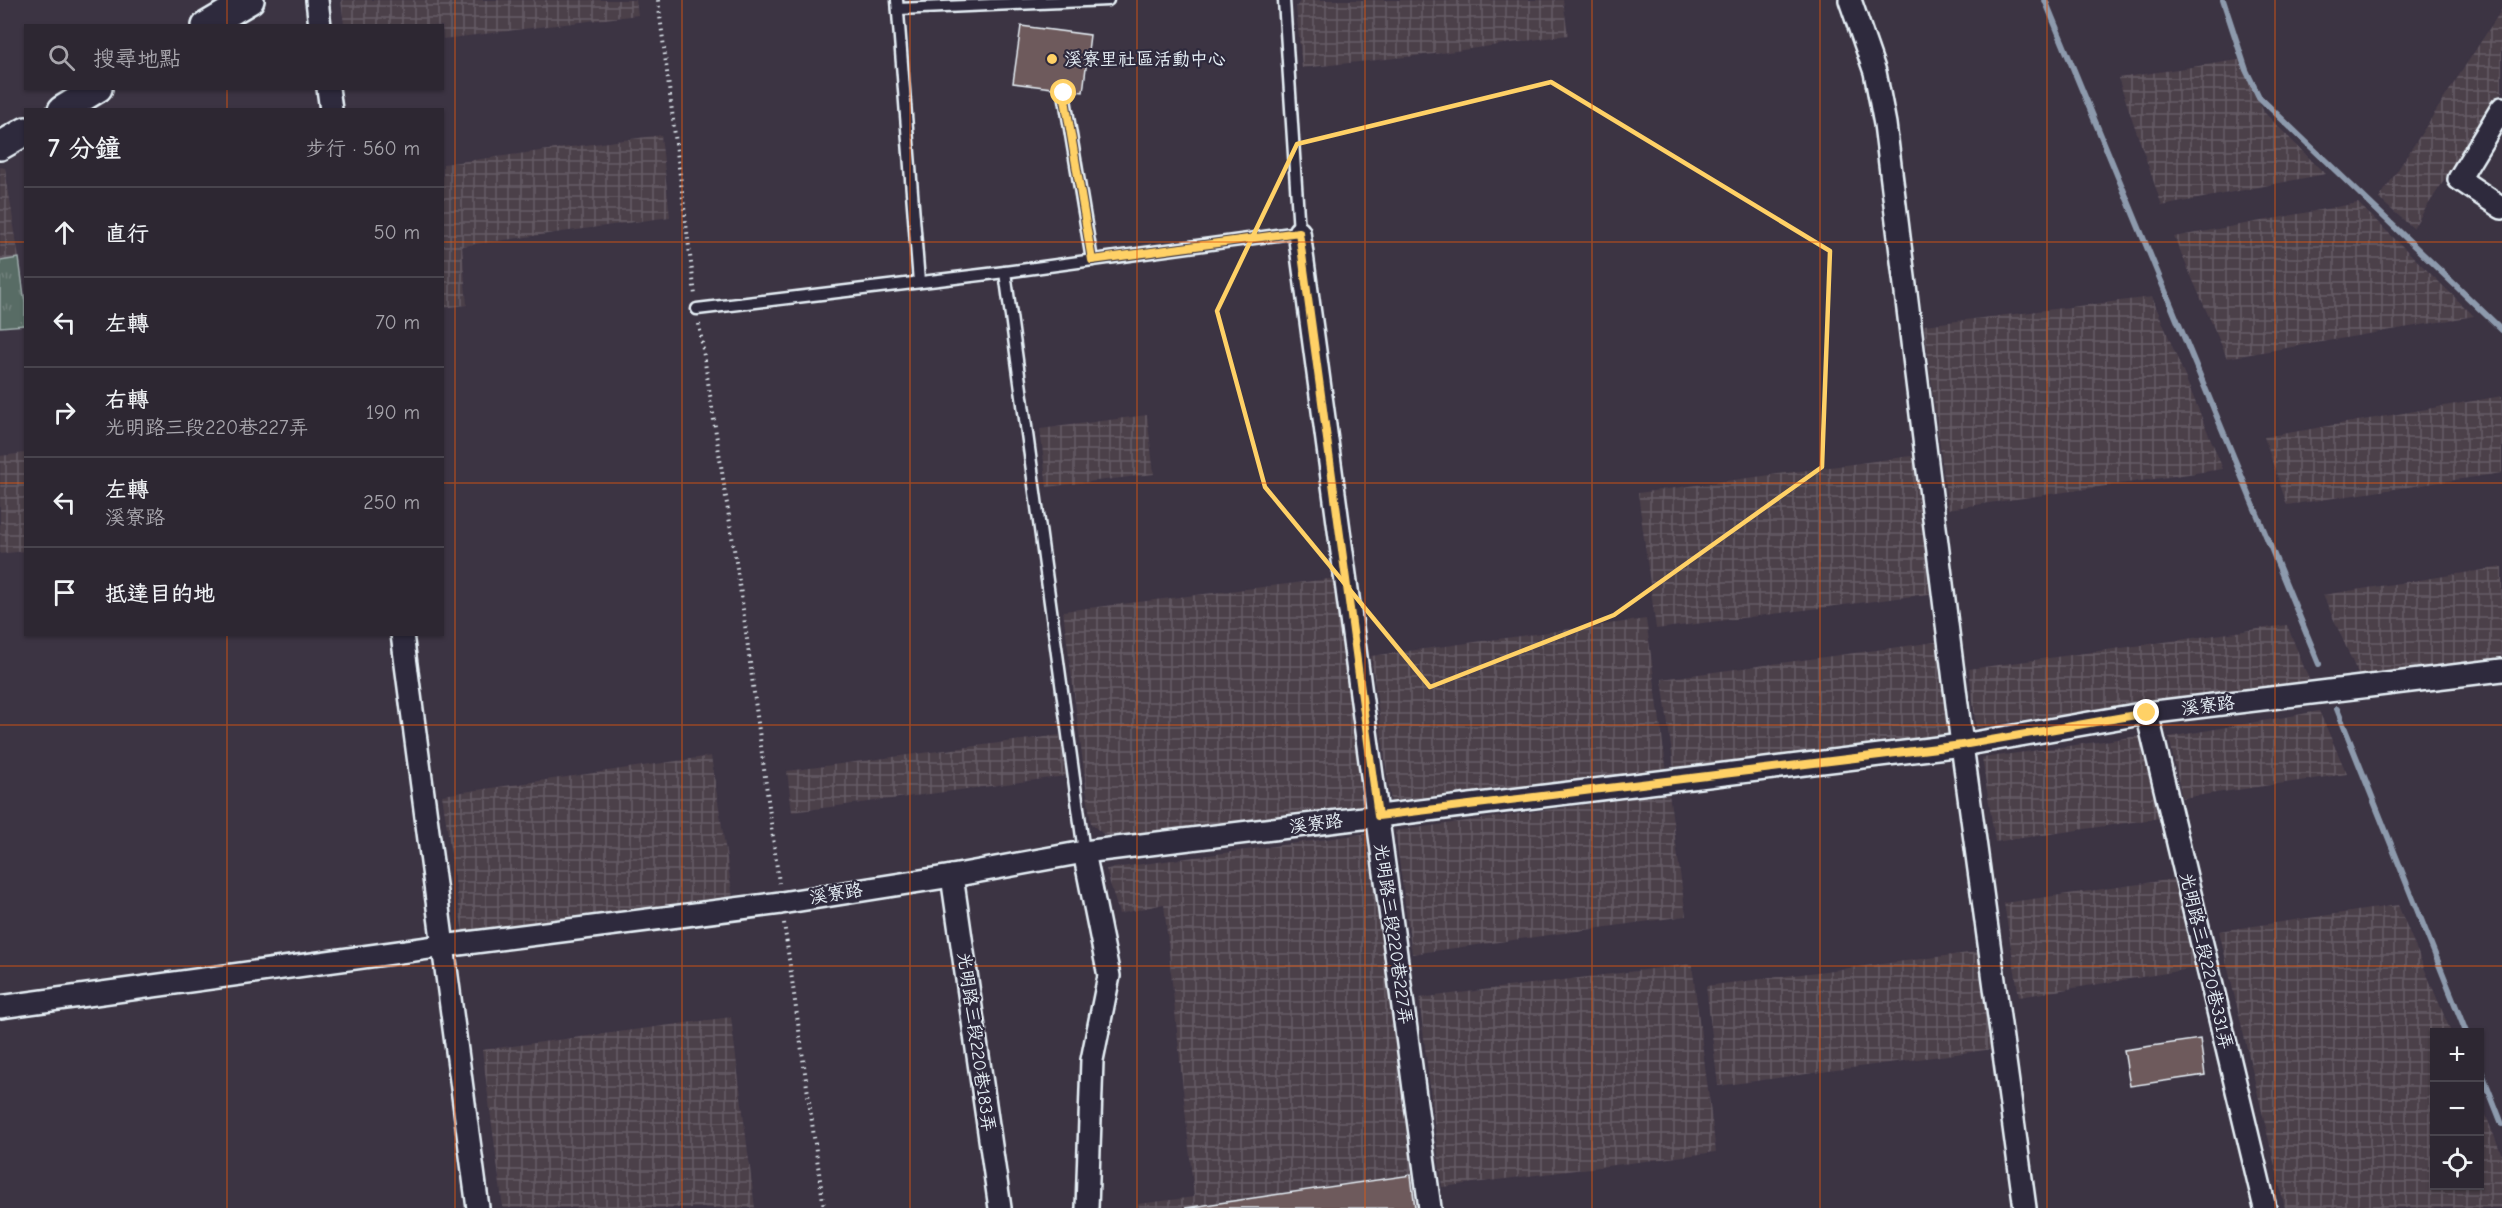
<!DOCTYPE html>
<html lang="zh-TW">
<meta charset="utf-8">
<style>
:root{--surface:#2d2732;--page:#39333e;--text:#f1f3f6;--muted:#a7a5ac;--line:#48444d}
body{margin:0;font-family:"Comic Neue","LXGW WenKai TC",sans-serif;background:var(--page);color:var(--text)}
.controls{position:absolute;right:18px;bottom:18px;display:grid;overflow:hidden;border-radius:0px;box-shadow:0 2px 4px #0004}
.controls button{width:54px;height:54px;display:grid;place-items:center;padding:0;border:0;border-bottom:2px solid var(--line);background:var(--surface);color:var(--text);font:30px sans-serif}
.stop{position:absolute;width:18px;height:18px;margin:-14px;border:4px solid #ffd166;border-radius:50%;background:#fff}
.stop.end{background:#ffd166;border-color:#fff;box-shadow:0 2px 6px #0008}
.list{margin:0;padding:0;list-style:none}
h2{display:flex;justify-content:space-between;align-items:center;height:78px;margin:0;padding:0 24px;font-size:26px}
h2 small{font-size:20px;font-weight:400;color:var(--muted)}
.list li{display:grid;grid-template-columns:39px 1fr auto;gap:18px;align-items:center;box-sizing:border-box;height:90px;padding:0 24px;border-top:2px solid var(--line)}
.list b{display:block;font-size:22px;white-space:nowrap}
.list p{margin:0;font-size:20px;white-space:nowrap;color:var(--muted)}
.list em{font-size:20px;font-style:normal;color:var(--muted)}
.icon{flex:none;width:33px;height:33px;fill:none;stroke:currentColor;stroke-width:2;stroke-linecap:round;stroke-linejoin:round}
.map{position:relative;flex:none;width:2502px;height:1208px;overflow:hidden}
.search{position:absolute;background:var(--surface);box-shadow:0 2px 4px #0004;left:24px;top:24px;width:420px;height:66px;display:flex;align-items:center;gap:15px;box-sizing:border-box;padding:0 21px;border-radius:0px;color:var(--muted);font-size:22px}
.panel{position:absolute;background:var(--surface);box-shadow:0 2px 4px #0004;left:24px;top:108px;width:420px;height:528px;border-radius:0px}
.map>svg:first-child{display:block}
.industrial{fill:url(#industrial-grid)}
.grass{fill:url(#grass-tufts);stroke:#a0aeae;stroke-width:1.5}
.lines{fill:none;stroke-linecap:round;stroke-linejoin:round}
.stream{stroke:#8d9aad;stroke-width:6}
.building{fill:#6e5a5c;stroke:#e8f1f8;stroke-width:1.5}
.service-casing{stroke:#e8f1f8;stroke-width:15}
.minor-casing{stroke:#e8f1f8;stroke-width:26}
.tertiary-casing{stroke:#e8f1f8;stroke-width:32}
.path{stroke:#e8f1f8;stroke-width:4;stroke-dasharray:1.5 4.5;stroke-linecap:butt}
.service{stroke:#2f2a3d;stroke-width:10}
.minor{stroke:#2f2a3d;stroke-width:21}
.tertiary{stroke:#2f2a3d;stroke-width:27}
.route{stroke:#ffd166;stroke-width:8}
.marked{fill:none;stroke:#ffd166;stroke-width:4.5;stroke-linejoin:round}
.grid{fill:none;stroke:#e8590c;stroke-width:1.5;stroke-opacity:0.55}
.poi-dot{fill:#ffd166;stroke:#2f2a3d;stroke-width:2}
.labels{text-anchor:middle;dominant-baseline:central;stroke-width:4.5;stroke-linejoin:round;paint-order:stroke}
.poi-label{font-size:18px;fill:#e8f1f8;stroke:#2f2a3d;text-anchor:start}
.street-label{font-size:18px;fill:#e8f1f8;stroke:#2f2a3d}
</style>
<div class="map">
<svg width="2502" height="1208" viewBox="0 0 2502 1208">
<defs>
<pattern id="industrial-grid" width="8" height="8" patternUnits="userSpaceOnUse" patternTransform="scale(1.5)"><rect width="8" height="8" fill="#4b3f4a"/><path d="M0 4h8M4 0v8" fill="none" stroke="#655b65"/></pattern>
<pattern id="grass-tufts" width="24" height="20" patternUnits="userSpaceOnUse" patternTransform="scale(1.5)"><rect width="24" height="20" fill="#596c65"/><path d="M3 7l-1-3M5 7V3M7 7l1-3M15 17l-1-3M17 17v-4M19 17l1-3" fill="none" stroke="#71817c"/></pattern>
</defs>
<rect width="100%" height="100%" fill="#3c3443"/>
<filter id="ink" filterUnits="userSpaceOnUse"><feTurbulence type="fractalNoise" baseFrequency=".0167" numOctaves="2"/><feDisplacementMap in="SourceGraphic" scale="12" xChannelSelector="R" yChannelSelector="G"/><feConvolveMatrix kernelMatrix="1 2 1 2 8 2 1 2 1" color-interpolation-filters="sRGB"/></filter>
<g filter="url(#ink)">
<!-- industrial -->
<g class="industrial">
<path d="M 341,0 L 636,0 L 638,15 L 443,39 L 442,26 L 344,25 Z"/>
<path d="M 1301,0 L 1563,0 L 1568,35 L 1434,54 L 1302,68 L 1296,7 Z"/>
<path d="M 2502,9 L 2502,92 L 2413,228 L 2379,199 Z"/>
<path d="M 2245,59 L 2252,87 L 2264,112 L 2325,174 L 2162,206 L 2118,78 Z"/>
<path d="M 661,135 L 670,217 L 462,246 L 467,305 L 443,308 L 443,164 Z"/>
<path d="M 0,167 L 5,168 L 19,258 L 0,261 Z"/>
<path d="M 2358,203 L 2474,316 L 2227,358 L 2174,237 Z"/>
<path d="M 2152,297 L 2223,469 L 1948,509 L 1924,325 Z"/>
<path d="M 2502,396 L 2502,473 L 2287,505 L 2264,437 Z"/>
<path d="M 1147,415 L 1154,474 L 1047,487 L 1040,429 Z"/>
<path d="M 25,453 L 25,551 L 0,554 L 0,456 Z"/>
<path d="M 1919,455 L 1937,593 L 1656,629 L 1638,493 Z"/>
<path d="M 2502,567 L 2502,662 L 2362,683 L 2323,595 Z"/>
<path d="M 1337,578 L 1366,799 L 1347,820 L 1117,845 L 1091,824 L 1063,611 Z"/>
<path d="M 1646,619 L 1667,773 L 1392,811 L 1371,656 Z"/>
<path d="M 2287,625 L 2310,682 L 1976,727 L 1969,669 Z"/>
<path d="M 1943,641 L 1955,734 L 1674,770 L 1662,679 Z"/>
<path d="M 2319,711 L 2347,774 L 2182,798 L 2169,737 Z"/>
<path d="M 1060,735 L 1066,776 L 792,812 L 787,771 Z"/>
<path d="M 2146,735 L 2167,817 L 1995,842 L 1982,758 Z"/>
<path d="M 711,756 L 734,904 L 473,936 L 463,933 L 442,795 Z"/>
<path d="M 1669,793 L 1686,916 L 1412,954 L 1395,831 Z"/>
<path d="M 1370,833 L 1419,1208 L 1139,1208 L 1138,1204 L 1194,1197 L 1164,904 L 1119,914 L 1106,869 Z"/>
<path d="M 2182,878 L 2203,967 L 2019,997 L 2004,903 Z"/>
<path d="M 2398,905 L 2451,1032 L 2434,1032 L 2434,1186 L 2480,1186 L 2480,1101 L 2502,1155 L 2502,1208 L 2285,1208 L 2219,931 Z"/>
<path d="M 1985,951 L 1993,1049 L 1718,1086 L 1706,986 Z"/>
<path d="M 1692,964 L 1716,1152 L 1442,1187 L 1419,998 Z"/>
<path d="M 731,1017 L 755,1208 L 503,1208 L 482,1050 Z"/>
</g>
<!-- grass -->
<path class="grass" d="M 19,258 L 25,303 L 25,325 L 0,327 L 0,261 Z"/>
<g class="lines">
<!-- stream -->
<g class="stream">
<path d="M 2045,0 L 2319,664"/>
<path d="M 2223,0 L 2246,70 L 2259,97 L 2502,330"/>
<path d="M 2337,709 L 2466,1032"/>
<path d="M 2480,1068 L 2502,1124"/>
</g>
</g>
<!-- building -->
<g class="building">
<path d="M 1021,26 L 1090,35 L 1083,92 L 1013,83 Z"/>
<path d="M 2200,1039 L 2205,1075 L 2130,1086 L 2124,1050 Z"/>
<path d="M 1411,1175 L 1415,1208 L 1185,1208 Z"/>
</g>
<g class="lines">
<!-- service casing -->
<g class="service-casing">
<g id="service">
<path d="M 897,0 L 919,282"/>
<path d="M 898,9 L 1108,0"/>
<path d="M 1064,93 L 1092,260"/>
<path d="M 1005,272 L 1084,852"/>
<path d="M 697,309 L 1005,272 L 1299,232 L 1284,0"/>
</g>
</g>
<!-- minor casing -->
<g class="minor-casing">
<g id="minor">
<path d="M 317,0 L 320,26"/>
<path d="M 1850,0 L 1875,72 L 1885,124 L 1962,745 L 2025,1208"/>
<path d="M 328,88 L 331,110"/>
<path d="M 2502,108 L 2459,179 L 2502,208"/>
<path d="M 1299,232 L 1430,1208"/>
<path d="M 402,634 L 443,946 L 781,903 L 952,876 L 1084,852 L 1962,745 L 2147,713 L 2502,670"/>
<path d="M 2147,713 L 2265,1208"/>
<path d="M 1084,852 L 1109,976 L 1092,1060 L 1087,1208"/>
<path d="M 952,876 L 1000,1208"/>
<path d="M 0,1007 L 443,946 L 478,1208"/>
</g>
</g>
<!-- tertiary casing -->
<g class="tertiary-casing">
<g id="tertiary">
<path d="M 206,26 L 250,0"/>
<path d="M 62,110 L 98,88"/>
<path d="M 0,146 L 26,131"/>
</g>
</g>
<!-- path -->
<g class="path">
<path d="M 658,0 L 695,295"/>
<path d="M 699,324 L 741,594 L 779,883"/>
<path d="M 784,923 L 824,1208"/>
</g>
<!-- service -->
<use href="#service" class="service"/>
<!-- minor -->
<use href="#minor" class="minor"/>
<!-- tertiary -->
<use href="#tertiary" class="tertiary"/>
</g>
</g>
<g class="lines" filter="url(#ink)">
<!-- route -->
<path class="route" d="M 1064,93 L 1092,260 L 1299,232 L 1378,816 L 1962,745 L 2147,713"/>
</g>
<!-- marked area -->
<path class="marked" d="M 1551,82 L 1830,251 L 1822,467 L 1614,615 L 1430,687 L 1265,487 L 1217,311 L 1297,144 Z"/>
<!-- grid -->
<path class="grid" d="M 227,0 L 227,26M 455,0 L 455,1208M 682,0 L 682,1208M 910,0 L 910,1208M 1137,0 L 1137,1208M 1365,0 L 1365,1208M 1592,0 L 1592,1208M 1820,0 L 1820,1208M 2047,0 L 2047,1208M 2275,0 L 2275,1208M 227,88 L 227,110M 0,242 L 26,242M 442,242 L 2502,242M 0,483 L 26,483M 442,483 L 2502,483M 227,634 L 227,1208M 0,725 L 2502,725M 0,966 L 2502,966"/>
<!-- markers -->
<circle class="poi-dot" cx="1052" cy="59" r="6"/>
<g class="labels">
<!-- poi labels -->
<g class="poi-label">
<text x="1064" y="59">溪寮里社區活動中心</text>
</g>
<!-- street labels -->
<g class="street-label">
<text transform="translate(2208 706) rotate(-7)">溪寮路</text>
<text transform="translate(1316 824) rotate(-7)">溪寮路</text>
<text transform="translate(836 894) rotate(-9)">溪寮路</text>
<text transform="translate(1393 934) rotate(82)">光明路三段220巷227弄</text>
<text transform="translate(2206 961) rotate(77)">光明路三段220巷331弄</text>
<text transform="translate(976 1042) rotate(82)">光明路三段220巷183弄</text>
</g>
</g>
</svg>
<div class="controls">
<button>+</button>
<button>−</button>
<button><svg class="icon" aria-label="locate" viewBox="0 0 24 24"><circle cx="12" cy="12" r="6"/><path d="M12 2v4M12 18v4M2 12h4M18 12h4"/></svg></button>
</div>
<div class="stop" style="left:1064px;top:93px"></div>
<div class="stop end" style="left:2147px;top:713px"></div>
<div class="search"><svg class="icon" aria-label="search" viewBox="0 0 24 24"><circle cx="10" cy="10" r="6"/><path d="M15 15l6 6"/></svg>搜尋地點</div>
<section class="panel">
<h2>7 分鐘<small>步行 · 560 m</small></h2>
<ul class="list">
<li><svg class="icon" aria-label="ahead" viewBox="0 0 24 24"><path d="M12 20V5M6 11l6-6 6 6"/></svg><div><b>直行</b></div><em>50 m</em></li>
<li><svg class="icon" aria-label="left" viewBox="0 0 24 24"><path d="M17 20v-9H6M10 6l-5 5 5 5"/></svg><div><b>左轉</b></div><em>70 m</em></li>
<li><svg class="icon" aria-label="right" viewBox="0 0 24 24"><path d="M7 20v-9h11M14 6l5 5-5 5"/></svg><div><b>右轉</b><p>光明路三段220巷227弄</p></div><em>190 m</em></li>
<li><svg class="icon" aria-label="left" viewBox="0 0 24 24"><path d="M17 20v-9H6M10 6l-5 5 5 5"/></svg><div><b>左轉</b><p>溪寮路</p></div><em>250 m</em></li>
<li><svg class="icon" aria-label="arrive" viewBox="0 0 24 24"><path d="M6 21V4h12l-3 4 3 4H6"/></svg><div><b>抵達目的地</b></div></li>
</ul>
</section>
</div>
